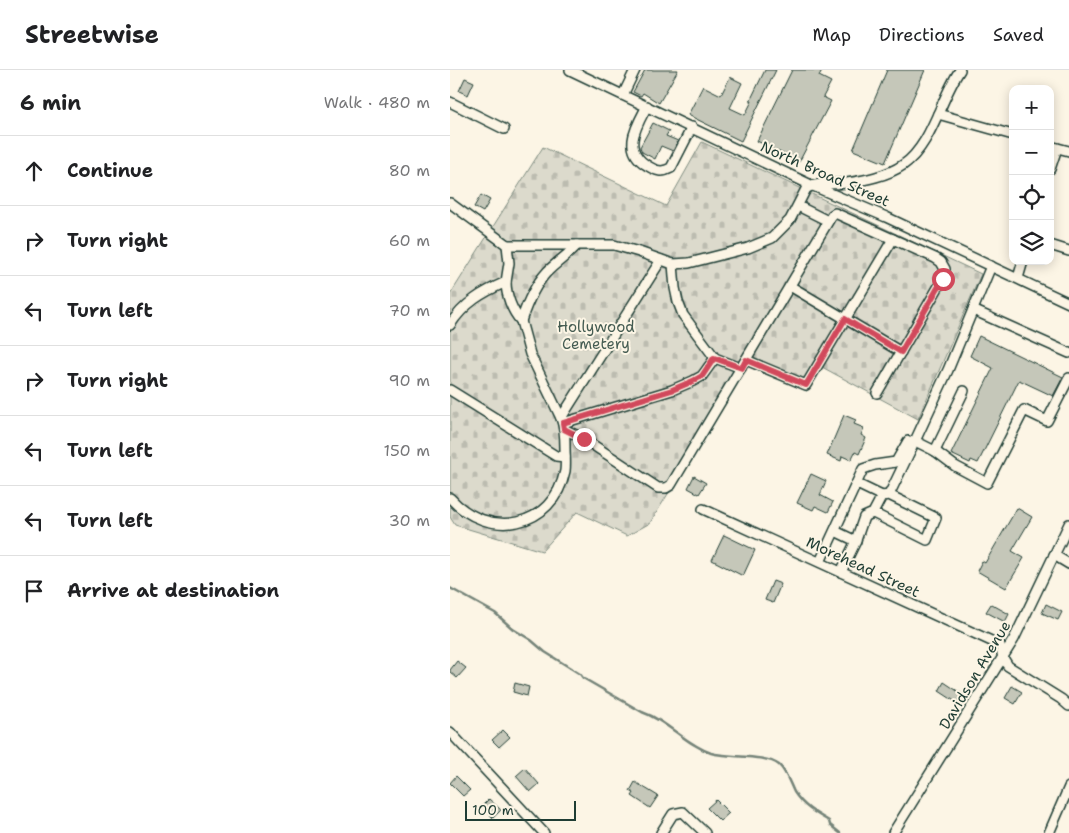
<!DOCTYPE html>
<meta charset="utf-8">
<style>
:root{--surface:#fff;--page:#f2f2f2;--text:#202124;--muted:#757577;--line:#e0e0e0}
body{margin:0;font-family:"Shantell Sans",sans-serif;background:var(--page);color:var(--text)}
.controls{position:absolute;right:15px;top:15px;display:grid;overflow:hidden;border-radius:10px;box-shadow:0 2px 12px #0003}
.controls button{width:45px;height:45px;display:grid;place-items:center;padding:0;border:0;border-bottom:1px solid var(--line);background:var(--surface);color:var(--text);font:25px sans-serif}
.scale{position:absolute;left:15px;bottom:12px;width:111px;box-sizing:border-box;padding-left:5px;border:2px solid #1f3d34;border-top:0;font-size:14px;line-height:18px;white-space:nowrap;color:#1f3d34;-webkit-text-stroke:4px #fcf5e5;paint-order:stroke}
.stop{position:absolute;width:15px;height:15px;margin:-11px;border:4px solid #d1495b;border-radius:50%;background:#fff}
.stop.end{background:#d1495b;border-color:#fff;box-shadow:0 1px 5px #0008}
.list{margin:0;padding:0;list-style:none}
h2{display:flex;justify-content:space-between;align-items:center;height:65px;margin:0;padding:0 20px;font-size:21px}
h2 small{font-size:16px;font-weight:400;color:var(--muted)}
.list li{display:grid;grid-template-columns:32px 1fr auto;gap:15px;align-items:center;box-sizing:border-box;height:70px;padding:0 20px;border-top:1px solid var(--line)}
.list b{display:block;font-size:19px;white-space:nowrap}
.list em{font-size:16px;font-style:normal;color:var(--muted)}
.icon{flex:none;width:28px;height:28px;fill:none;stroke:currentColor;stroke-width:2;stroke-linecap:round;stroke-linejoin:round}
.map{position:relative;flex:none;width:619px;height:763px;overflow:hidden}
header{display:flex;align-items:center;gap:30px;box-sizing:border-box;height:70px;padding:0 25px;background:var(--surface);border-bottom:1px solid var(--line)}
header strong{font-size:24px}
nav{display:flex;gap:28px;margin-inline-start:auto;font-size:18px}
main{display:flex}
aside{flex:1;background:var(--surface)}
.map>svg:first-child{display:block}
.cemetery{fill:url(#cemetery-stones);stroke:#7e8c80}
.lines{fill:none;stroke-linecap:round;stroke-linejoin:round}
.stream{stroke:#758479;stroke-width:2.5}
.building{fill:#c5c7b9;stroke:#1f3d34}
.minor-casing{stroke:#1f3d34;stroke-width:12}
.minor{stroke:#fcf5e5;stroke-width:9}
.route{stroke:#d1495b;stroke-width:6}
.labels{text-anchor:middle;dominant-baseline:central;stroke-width:4;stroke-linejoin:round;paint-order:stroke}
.street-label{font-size:15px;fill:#1f3d34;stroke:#fcf5e5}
.park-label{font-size:15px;fill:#455c52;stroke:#fcf5e5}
</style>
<header>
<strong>Streetwise</strong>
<nav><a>Map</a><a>Directions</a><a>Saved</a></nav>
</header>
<main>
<aside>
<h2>6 min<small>Walk · 480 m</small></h2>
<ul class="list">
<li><svg class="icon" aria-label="ahead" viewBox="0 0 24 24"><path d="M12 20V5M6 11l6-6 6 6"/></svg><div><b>Continue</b></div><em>80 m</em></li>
<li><svg class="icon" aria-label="right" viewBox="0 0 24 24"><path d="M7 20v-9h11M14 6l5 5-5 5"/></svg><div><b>Turn right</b></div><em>60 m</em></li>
<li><svg class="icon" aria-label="left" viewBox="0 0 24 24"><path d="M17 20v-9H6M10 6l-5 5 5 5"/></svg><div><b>Turn left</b></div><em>70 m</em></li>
<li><svg class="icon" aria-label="right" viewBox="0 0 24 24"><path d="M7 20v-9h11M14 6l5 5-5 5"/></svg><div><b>Turn right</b></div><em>90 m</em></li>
<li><svg class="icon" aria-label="left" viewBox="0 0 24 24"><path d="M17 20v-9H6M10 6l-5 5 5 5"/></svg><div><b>Turn left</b></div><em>150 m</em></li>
<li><svg class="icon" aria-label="left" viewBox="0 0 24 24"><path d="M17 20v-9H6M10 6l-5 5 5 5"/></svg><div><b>Turn left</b></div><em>30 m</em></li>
<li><svg class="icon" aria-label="arrive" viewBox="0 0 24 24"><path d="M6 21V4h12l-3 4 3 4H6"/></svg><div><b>Arrive at destination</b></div></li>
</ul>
</aside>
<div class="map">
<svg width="619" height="763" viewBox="0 0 619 763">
<defs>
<pattern id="cemetery-stones" width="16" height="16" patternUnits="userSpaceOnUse" patternTransform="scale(1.25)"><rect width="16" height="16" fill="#dcdacc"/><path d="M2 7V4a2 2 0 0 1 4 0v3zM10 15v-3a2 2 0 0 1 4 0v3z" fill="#bcbcb0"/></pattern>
</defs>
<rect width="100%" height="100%" fill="#fcf5e5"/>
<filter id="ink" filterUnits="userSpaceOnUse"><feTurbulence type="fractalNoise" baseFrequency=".02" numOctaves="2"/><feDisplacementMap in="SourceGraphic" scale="10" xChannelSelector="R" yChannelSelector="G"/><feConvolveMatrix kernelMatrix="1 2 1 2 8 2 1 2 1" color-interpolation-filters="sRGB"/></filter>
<g filter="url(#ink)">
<!-- cemetery -->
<path class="cemetery" d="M 252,72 L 531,204 L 468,349 L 372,297 L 357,321 L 297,296 L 200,453 L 177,466 L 127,442 L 92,481 L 5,455 L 0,447 L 0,225 L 93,77 L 216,136 Z"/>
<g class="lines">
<!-- stream -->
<path class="stream" d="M 0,518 L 45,543 L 63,559 L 81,570 L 95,582 L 130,604 L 133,608 L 192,642 C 218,651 235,674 261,683 C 279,688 315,684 329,695 C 336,701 340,714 344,722 C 353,736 365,743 379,751 L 380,755 L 390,763"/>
</g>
<!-- building -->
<g class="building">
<path d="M 195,0 L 228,0 L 209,33 L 193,23 L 191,26 L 183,22 Z"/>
<path d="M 315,0 L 326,0 L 291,71 L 238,45 L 253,16 L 271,25 L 280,7 L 292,13 L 280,38 L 295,45 L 302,31 L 300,31 Z"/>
<path d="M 342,0 L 372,0 L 369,6 L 381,12 L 373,27 L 381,31 L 349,92 L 307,71 Z"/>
<path d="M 437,0 L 475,0 L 435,93 L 403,80 Z"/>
<path d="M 15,8 L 24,12 L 18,25 L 9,21 Z"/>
<path d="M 203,53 L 219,61 L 216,66 L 228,71 L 223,81 L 211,76 L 205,89 L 192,82 L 190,77 Z"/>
<path d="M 31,125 L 40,130 L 33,142 L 24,137 Z"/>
<path d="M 529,266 L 613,307 L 603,326 L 569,310 L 528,393 L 521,390 L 520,393 L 501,384 L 543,298 L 520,286 Z"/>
<path d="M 394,345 L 406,350 L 404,354 L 414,358 L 411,365 L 416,368 L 409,384 L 405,382 L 401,390 L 392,386 L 391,391 L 377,385 Z"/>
<path d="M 361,404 L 376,411 L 370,425 L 383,432 L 378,442 L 365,436 L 363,440 L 347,433 Z"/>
<path d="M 244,406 L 256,413 L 249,424 L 238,418 Z"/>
<path d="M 567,438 L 582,447 L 562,481 L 574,488 L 556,518 L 527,501 L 532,491 L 535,493 Z"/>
<path d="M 274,465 L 305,480 L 293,506 L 262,490 Z"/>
<path d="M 323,511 L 331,514 L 323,533 L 315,530 Z"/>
<path d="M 541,534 L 559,544 L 555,552 L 536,542 Z"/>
<path d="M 596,534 L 612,542 L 608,550 L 592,543 Z"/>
<path d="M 7,591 L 16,598 L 7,608 L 0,602 L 0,600 Z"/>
<path d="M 494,612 L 512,624 L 506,632 L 489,621 Z"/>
<path d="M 65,613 L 79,617 L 77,626 L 63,622 Z"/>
<path d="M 562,616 L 572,622 L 565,634 L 555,628 Z"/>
<path d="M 53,660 L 60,667 L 49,677 L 42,670 Z"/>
<path d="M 75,698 L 89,714 L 80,722 L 66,706 Z"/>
<path d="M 6,706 L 20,720 L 13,726 L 0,713 Z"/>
<path d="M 185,712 L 208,726 L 200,738 L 182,726 L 184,723 L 180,721 Z"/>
<path d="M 39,729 L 51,740 L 43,748 L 32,736 Z"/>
<path d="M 266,730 L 279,743 L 270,751 L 257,738 Z"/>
</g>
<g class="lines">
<!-- minor casing -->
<g class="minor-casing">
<g id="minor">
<path d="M 120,0 L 361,115 L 436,147 L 619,233"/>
<path d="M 173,25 L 185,0"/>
<path d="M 0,32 L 54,59"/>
<path d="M 197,36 C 186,57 171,80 198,96 C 206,101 212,103 221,98 L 242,57"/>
<path d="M 488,44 L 563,65"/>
<path d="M 600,76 L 619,81"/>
<path d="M 600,99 L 607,78"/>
<path d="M 0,133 L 57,175"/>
<path d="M 348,136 L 378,151"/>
<path d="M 600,175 L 619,181"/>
<path d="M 223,194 L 225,218 L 228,232 L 233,245 L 265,288 L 291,298"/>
<path d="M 568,208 L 573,191"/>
<path d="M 56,212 C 56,225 62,241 71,251 L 80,284 L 111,348"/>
<path d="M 340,216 L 451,282"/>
<path d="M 523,240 L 619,283"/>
<path d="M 71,251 C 77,233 84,216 97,202 C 107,192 118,185 127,175"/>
<path d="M 0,255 C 14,233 33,222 56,212 L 59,193 L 57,175 L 164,175 L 189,182 L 223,194 L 239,193 L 298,178 L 322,168 L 340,150 L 356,119 C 366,111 385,115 397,113 C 415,110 437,106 453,95 C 482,75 490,29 510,0"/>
<path d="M 296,290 L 356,315 L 443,169"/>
<path d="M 0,320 L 106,386 L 115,387"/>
<path d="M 113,353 L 222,320 L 243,311 L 252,306 L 265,288"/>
<path d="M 114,359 L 134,369 L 208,418 L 216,418 L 221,415 L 382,145 L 385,143 L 485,188 L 491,192 L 495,199 L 493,209 L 427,323"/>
<path d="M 485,381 L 514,321"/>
<path d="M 407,414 L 432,426"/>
<path d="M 439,425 L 465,371 L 485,381 L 505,396 L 537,413 L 574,340 L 597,351 L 619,308"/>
<path d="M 0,428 C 38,470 103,459 115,401 C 116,394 115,386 115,378 C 115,368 115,358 111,348 L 211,190"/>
<path d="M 253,439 L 550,575 L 553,588 L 558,596 L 611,629 L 619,636"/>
<path d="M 385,461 L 406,471"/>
<path d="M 604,485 L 619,494"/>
<path d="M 370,492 L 413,399 L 425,395 L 446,392 L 458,371 L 465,371 L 498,300 L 541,196"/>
<path d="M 391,502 L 405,473 L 414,447 L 423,443 L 432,426 L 439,425 L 486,448 L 477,470 L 423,443"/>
<path d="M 0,662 L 94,763"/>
<path d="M 211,763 L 223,744 L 233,742 L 255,763"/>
<path d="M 443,763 L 564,569 L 619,454"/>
<path d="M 599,763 L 619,717"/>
</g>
</g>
<!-- minor -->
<use href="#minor" class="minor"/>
</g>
</g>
<g class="lines" filter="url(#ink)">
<!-- route -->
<path class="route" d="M 134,369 L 114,359 L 113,353 L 222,320 L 243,311 L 252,306 L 264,288 L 292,298 L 296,290 L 356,315 L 395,249 L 451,282 L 493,209"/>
</g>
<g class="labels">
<!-- street labels -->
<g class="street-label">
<text transform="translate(375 104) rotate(24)">North Broad Street</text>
<text transform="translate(413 497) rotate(25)">Morehead Street</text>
<text transform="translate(525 605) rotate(-59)">Davidson Avenue</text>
</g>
<!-- park labels -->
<g class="park-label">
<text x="146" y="257">Hollywood<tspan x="146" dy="17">Cemetery</tspan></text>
</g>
</g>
</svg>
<div class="controls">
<button>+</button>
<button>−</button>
<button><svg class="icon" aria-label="locate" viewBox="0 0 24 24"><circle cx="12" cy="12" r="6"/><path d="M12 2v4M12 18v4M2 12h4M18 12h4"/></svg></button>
<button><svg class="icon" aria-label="layers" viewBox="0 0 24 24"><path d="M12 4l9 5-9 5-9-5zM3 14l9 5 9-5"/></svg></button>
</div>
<div class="scale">100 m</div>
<div class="stop" style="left:493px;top:209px"></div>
<div class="stop end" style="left:134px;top:369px"></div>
</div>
</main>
